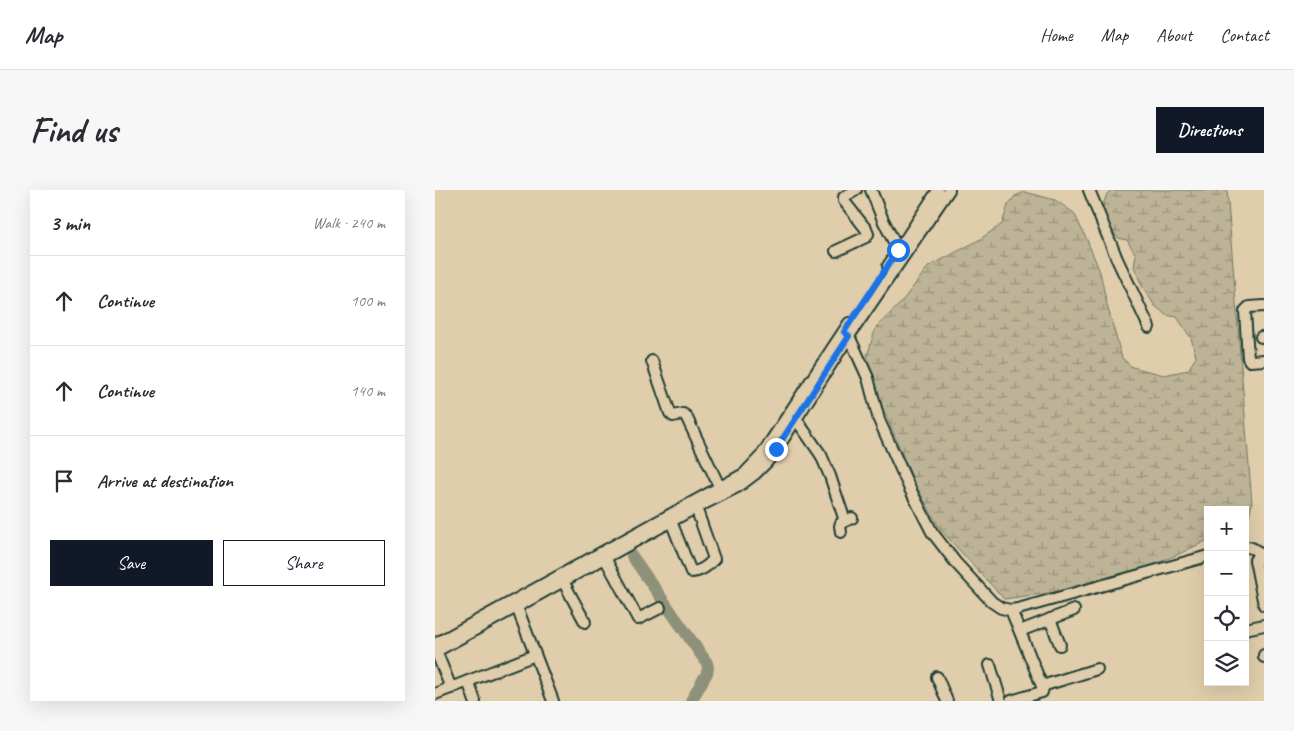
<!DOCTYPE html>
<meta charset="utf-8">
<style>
:root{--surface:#fff;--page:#f7f7f7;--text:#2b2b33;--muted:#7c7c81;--line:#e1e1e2;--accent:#111827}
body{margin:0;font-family:Caveat,sans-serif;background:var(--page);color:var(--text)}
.controls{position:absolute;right:15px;bottom:15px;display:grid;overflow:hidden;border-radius:0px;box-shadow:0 5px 20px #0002}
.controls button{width:45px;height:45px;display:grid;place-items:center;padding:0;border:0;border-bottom:1px solid var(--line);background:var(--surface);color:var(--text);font:25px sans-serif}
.stop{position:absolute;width:15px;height:15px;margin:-11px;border:4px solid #1a73e8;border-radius:50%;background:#fff}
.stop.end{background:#1a73e8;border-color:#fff;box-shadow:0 1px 5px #0008}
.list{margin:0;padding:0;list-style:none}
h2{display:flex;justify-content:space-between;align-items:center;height:65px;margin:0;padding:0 20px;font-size:21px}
h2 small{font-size:16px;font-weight:400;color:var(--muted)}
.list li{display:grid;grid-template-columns:32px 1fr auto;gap:15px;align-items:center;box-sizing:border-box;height:90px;padding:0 20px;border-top:1px solid var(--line)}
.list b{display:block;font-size:19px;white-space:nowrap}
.list em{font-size:16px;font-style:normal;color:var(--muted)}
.actions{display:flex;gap:10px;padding:15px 20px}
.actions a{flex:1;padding:11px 0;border:1px solid var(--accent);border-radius:0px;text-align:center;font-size:18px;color:var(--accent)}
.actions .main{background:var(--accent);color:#fff}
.icon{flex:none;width:28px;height:28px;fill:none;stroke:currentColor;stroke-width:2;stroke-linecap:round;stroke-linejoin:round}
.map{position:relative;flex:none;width:829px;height:511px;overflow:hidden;border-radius:0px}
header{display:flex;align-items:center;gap:30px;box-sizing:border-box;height:70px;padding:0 25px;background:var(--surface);border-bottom:1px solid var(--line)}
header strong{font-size:24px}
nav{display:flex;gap:28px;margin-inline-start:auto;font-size:18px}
.intro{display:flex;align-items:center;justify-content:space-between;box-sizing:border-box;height:120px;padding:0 30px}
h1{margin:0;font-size:35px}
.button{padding:12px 22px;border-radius:0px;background:var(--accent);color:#fff;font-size:18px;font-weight:700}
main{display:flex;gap:30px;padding:0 30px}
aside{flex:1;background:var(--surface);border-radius:0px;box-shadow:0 5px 20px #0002}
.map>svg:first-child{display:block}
.wetland{fill:url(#wetland-marsh);stroke:#6e7865}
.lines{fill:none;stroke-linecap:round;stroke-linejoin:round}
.river{stroke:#8e9179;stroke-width:12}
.minor-casing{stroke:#1f3d34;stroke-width:14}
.minor{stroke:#e0cdab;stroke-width:10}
.route{stroke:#1a73e8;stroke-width:6}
</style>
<header>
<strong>Map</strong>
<nav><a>Home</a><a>Map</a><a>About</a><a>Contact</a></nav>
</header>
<div class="intro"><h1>Find us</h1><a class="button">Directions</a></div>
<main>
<aside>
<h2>3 min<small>Walk · 240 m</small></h2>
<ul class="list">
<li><svg class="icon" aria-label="ahead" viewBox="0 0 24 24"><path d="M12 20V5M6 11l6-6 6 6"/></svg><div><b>Continue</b></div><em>100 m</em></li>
<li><svg class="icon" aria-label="ahead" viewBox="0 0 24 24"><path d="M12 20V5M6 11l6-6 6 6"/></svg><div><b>Continue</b></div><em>140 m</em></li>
<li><svg class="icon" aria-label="arrive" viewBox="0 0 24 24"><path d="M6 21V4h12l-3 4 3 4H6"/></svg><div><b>Arrive at destination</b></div></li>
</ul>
<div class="actions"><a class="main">Save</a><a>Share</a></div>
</aside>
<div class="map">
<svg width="829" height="511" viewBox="0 0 829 511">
<defs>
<pattern id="wetland-marsh" width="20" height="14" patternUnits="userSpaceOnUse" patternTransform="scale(1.25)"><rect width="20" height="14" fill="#bdb396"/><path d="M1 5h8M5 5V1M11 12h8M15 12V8" fill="none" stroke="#99937b"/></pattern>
</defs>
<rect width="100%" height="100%" fill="#e0cdab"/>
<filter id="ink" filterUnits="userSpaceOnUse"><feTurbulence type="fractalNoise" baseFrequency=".02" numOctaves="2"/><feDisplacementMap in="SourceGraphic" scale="10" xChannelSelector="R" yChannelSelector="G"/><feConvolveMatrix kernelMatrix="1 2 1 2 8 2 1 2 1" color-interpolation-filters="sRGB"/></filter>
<g filter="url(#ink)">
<!-- wetland -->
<path class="wetland" d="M 676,0 L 792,0 L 817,314 L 813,330 L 810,331 L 810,320 L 773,320 L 773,350 L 742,365 L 664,396 L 569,409 L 505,339 L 479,292 L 443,206 L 432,166 L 441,137 L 465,114 L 493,77 L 544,50 L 567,34 L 573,15 L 580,6 L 590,2 L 620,10 L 639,23 L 652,50 L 665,82 L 672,115 L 687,168 L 697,177 L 729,185 L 753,180 L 761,167 L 756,148 L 742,127 L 731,125 L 720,116 L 707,96 L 699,77 L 701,65 L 692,50 L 683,48 L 671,32 L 668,15 L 672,4 Z"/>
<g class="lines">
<!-- river -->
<path class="river" d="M 197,366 L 272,473 L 273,478 L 272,483 L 256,511"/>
<!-- minor casing -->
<g class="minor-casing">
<g id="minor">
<path d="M 436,0 L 448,30 L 463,60"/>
<path d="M 654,0 L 682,69 L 714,137"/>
<path d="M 401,61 L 431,47 L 433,44 L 431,39 L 409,11 L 409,7 L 421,0"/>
<path d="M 453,76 L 503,0"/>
<path d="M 829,116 L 814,117 L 810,121 L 813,168 L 815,171 L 829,170"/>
<path d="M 410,142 L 414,146 L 433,188 L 444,230 L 474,297 L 497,342 L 521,373 L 557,412 L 566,418 L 576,420 L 583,419 L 773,366"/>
<path d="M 826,147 L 829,147"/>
<path d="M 217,171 L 235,223 L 238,226 L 248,224 L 251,226 L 285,298"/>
<path d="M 361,229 L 386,265 L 395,286 L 410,331"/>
<path d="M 236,331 L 256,382 C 266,382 273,376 279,369 L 259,312"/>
<path d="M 406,342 L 405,336 L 406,333 L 417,328"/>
<path d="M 810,357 C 819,357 822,361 827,367"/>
<path d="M 824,364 L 820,370 L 829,415"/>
<path d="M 170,368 L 203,429 L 225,418"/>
<path d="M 128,391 L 150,432"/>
<path d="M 80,412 L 118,511"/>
<path d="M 576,420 L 607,496"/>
<path d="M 615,429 L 625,455"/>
<path d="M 810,439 L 829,435"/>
<path d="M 585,441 L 639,420"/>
<path d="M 0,454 L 309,284 L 326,266 L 414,133"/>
<path d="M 1,461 L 16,498"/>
<path d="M 0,462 L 253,322 L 304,296 L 320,284 L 332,272 L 349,248 L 414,146 L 514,0"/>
<path d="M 829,465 L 829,467"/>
<path d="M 555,475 L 566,511"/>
<path d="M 502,487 L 512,511"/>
<path d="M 33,491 L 40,511"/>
<path d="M 0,504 L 100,465"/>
<path d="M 576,511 L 607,502 L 608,498 L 607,496 L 662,479"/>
</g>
</g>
<!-- minor -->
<use href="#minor" class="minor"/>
</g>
</g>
<g class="lines" filter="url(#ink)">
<!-- route -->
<path class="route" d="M 341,259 L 414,146 L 409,142 L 463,60"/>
</g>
</svg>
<div class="controls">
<button>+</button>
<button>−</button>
<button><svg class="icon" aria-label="locate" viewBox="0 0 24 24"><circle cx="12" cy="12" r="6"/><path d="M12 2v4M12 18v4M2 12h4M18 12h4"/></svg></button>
<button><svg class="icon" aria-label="layers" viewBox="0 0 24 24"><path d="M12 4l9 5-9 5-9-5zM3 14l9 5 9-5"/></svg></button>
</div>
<div class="stop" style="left:463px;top:60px"></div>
<div class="stop end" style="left:341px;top:259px"></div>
</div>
</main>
